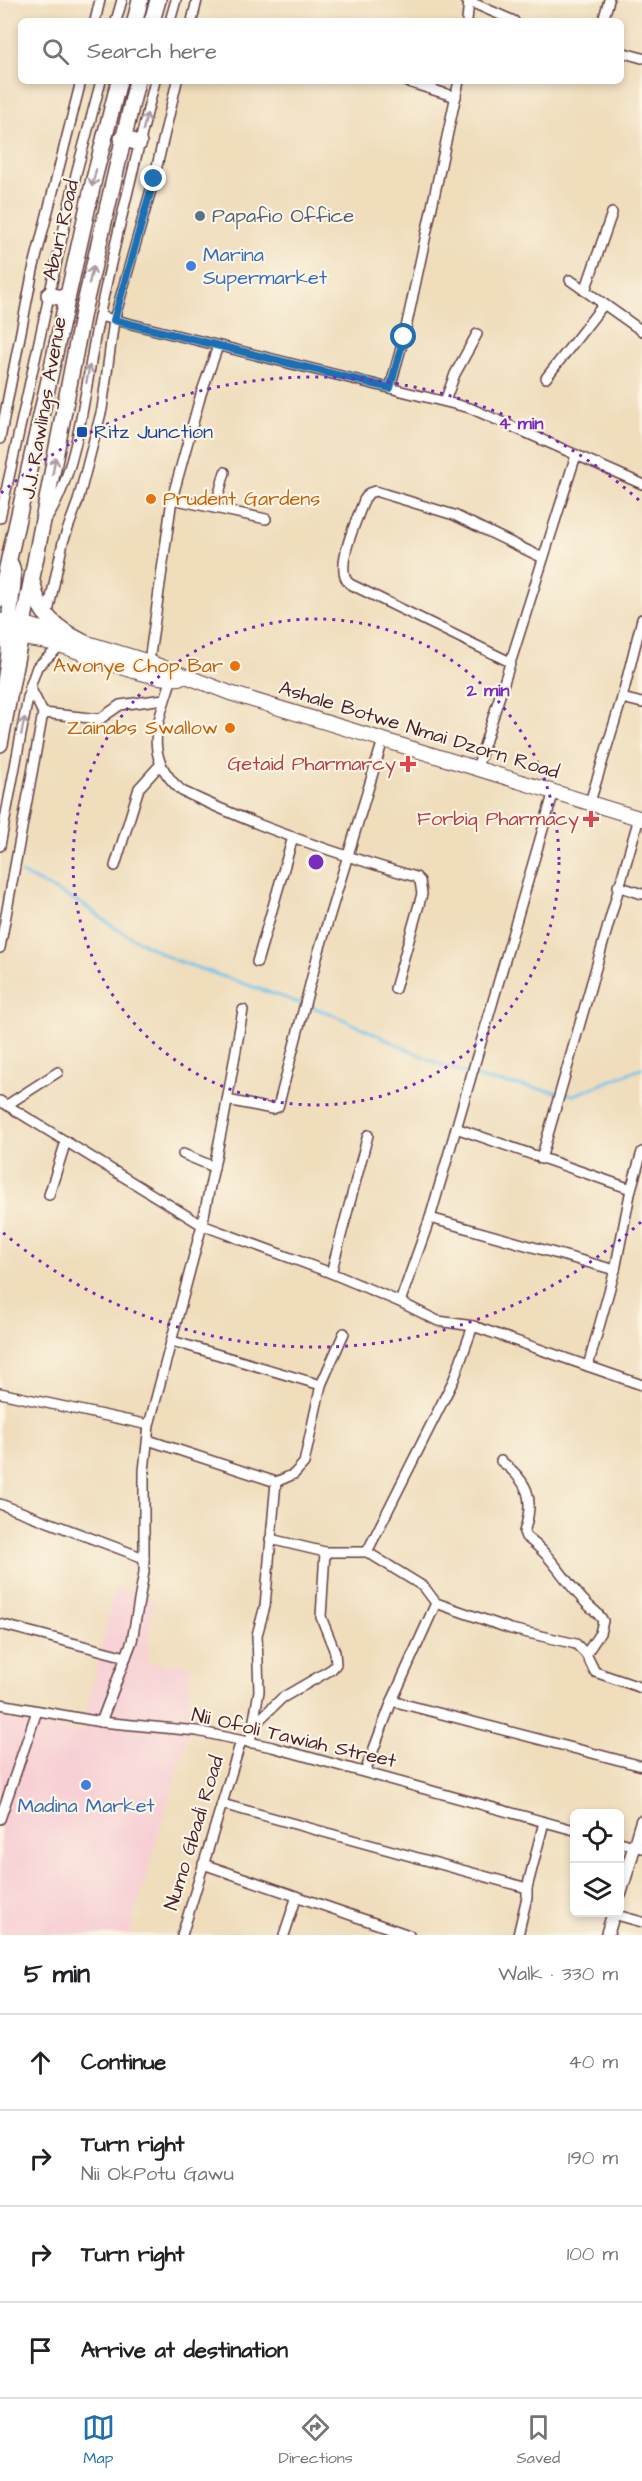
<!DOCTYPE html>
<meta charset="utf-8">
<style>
:root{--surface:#fff;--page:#f2f2f2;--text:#202124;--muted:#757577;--line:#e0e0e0;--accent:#1f6fb2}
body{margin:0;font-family:"Architects Daughter",sans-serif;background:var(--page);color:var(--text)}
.controls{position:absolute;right:18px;bottom:18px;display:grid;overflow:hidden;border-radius:9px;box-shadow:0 3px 9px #0003}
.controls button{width:54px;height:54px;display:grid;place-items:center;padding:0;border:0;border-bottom:2px solid var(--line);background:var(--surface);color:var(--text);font:30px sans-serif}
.stop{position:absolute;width:18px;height:18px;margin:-14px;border:4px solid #1f6fb2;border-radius:50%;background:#fff}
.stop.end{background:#1f6fb2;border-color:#fff;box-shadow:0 2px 6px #0008}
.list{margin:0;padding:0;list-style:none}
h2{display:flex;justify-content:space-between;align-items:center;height:78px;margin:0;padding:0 24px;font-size:26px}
h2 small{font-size:20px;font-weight:400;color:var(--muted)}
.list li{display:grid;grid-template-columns:39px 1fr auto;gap:18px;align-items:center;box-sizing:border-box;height:96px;padding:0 24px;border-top:2px solid var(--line)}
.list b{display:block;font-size:22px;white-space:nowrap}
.list p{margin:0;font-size:20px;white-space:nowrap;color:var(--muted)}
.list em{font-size:20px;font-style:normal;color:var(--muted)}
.icon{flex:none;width:33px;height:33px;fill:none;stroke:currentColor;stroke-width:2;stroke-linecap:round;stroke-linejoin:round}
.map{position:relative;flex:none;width:642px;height:1935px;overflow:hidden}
.search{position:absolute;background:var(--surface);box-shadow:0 3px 9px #0003;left:18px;right:18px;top:18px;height:66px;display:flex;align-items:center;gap:15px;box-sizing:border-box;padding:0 21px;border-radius:9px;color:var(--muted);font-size:22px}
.sheet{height:462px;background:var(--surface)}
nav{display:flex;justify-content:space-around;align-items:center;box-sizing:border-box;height:84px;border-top:2px solid var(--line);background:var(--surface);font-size:16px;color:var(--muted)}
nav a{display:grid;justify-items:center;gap:3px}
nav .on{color:var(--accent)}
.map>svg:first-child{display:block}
.built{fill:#f7cfd4}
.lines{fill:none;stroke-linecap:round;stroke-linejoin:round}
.stream{stroke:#6cc0e8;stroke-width:3}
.minor-casing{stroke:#633c41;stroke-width:12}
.tertiary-casing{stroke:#633c41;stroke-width:15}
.secondary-casing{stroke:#633c41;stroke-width:16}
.trunk-casing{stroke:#633c41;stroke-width:18}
.minor{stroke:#fff;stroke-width:9}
.tertiary{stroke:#fff;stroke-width:12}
.secondary{stroke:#fff;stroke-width:14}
.trunk{stroke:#fff;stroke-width:15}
.oneway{stroke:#ae9aa0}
.route{stroke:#1f6fb2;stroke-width:8}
.ring{fill:none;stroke:#7b2cbf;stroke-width:3;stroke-dasharray:3 6}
.service-dot{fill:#5c6f8a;stroke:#fcf5e5;stroke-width:2}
.shop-dot{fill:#3f7fe0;stroke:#fcf5e5;stroke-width:2}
.transit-dot{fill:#1a4fb4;stroke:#fcf5e5;stroke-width:2}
.food-dot{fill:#e8710a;stroke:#fcf5e5;stroke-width:2}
.health-dot{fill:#e0444e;stroke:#fcf5e5;stroke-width:2}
.labels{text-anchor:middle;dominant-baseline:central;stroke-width:4.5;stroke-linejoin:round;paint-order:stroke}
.service-label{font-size:20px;fill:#4e5e75;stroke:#fcf5e5;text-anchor:start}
.street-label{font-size:20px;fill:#4a1f2b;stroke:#fcf5e5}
.shop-label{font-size:20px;fill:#366cbe;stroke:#fcf5e5;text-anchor:start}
.transit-label{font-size:20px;fill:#164399;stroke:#fcf5e5;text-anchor:start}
.food-label{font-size:20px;fill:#c56008;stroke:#fcf5e5;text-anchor:end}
.health-label{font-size:20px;fill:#be3a42;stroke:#fcf5e5;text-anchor:end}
.centre{fill:#7b2cbf;stroke:#fcf5e5;stroke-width:3}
.ring-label{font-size:18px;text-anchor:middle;font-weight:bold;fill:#7b2cbf;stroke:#fcf5e5;stroke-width:4.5;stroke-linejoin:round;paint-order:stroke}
</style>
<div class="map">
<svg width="642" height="1935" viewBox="0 0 642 1935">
<rect width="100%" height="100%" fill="#fcf5e5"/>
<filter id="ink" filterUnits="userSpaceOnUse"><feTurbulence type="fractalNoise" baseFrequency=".0167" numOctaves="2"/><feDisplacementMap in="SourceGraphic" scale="12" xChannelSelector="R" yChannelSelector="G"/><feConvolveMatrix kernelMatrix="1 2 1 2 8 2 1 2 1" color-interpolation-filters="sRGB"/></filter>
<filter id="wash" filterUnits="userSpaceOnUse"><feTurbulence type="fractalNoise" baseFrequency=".008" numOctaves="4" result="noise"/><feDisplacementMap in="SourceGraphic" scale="24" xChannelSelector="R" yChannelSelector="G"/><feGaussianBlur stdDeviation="1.35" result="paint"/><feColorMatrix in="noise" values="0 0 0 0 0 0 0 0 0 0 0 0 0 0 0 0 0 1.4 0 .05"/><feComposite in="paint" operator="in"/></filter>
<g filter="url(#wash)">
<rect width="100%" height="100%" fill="#efddbb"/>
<!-- built -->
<path class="built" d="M 114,1589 L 153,1599 L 147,1663 L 190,1665 L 190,1728 L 129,1935 L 0,1935 L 0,1717 L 82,1733 Z"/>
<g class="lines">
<!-- stream -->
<path class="stream" d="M 21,873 L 84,905 L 115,928 L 172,959 L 332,1014 L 446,1067 L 486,1080 L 574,1095 L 642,1068"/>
</g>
</g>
<g filter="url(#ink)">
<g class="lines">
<!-- minor casing -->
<g class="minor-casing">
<g id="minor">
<path d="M 466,0 L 514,21"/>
<path d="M 95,21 L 100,0"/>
<path d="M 116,21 L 122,0"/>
<path d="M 170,21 L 176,0"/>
<path d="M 192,21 L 197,0"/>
<path d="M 467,21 L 469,0"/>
<path d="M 603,21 L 609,0"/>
<path d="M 621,52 L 642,58"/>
<path d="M 405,81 L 456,97"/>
<path d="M 570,280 L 642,331"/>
<path d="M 585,291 L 612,213"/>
<path d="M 99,316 L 470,408 L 642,484"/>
<path d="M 546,378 L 604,304"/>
<path d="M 390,388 L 404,337 L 459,81"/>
<path d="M 445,401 L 455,374 L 477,334"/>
<path d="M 0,439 L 33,270 L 81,81"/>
<path d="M 172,499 L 266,519"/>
<path d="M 215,508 L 225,472"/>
<path d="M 0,518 L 76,174 L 101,81"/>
<path d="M 46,520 C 79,472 86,380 98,322 C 115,241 135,161 155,81"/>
<path d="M 47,617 L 63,542 L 78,501 L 102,409 L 114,320 L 154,179 L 177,81"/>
<path d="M 149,662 L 172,499 L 201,394 L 218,346"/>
<path d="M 510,662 L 350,584 C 332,570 358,518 364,500 L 369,493 L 375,491 L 454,515 L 543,558"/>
<path d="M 173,674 C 160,720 139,754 182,791 C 257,827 336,854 416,877 L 420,881 L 422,894 L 395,989"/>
<path d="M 622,698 L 642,703"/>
<path d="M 43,713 L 100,719 L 120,705 L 164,699"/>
<path d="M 477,768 L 576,455"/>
<path d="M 590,802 L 622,698 L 642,619"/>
<path d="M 0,846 L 30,687 L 37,667 L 56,650 L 58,645"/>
<path d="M 115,866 L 139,788 L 159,766"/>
<path d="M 618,886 L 642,894"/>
<path d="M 0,948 L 43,713 L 30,687"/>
<path d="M 257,962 L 293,837"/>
<path d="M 227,1100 L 272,1109 L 278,1107 L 318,954 L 383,740"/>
<path d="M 0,1101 L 202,1225 L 331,1273 L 400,1302 L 438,1321 L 473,1326 L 642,1385"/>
<path d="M 7,1105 L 58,1072"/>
<path d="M 456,1128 L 631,1189"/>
<path d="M 183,1154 L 214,1167"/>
<path d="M 541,1159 L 639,818"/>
<path d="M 49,1195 L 66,1141"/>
<path d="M 430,1218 L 615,1270"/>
<path d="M 331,1273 L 368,1135"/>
<path d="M 400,1302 L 430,1218 L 554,791"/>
<path d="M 172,1341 L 321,1385"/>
<path d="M 588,1366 L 615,1270 L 631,1189 L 642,1152"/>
<path d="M 0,1393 L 149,1425"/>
<path d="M 148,1440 L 276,1482 L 294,1474 L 304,1463 L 321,1385 L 344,1333"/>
<path d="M 501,1461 C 529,1482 535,1499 524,1532 L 526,1537 C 552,1555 565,1582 587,1604 C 593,1610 599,1613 603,1621 L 600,1633 L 586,1654"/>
<path d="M 0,1504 L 144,1558"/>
<path d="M 270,1539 L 325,1552 L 367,1552 L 424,1587 L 436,1603 L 511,1629 L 576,1644 L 586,1654 L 595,1672 L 642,1688"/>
<path d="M 367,1552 L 454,1379 L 473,1326"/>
<path d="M 0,1624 L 126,1657"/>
<path d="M 392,1701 L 642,1766"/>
<path d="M 0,1704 L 101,1722 L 197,1731 L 272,1747 L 574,1830"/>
<path d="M 101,1722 L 132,1641 L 144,1572 L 144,1471 L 149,1425 L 202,1225 L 224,1118 L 243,1010"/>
<path d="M 254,1725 L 282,1698 L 332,1669 L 336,1664 L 335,1652 L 321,1617 L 325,1552"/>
<path d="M 250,1743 L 259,1691 L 257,1635 L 265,1606 L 276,1482"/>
<path d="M 365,1772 L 392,1701 L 436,1603"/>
<path d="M 222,1804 L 527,1888"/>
<path d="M 0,1819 L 37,1711"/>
<path d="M 620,1842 L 642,1848"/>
<path d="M 203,1864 L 409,1935"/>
<path d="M 613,1914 L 642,1922"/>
<path d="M 182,1935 L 241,1741"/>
<path d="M 284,1935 L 297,1896"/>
<path d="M 518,1935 L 527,1897 L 527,1888 L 544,1822"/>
</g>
</g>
<!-- tertiary casing -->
<g class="tertiary-casing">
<g id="tertiary">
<path d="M 620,1894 L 642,1821"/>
<path d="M 607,1935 L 614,1912"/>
</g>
</g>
<!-- secondary casing -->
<g class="secondary-casing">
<g id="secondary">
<path d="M 12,620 L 149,662 L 230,693 L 642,819"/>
<path d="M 9,635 C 26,640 43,640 59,645 C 89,654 150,682 179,678"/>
</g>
</g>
<!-- trunk casing -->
<g class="trunk-casing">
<g id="trunk">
<path d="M 135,21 L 140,0"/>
<path d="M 152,21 L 158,0"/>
<path d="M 122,138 L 139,143"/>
<path d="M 49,295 L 67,299"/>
<path d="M 11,565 C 19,587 1,614 17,634"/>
<path d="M 33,584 C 38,614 57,629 83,642"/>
<path d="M 0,599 L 94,179 L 119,81"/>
<path d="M 0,621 C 20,645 0,681 3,708"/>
<path d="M 0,744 L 83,312 L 137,81"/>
</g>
</g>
<!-- minor -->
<use href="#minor" class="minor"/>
<!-- tertiary -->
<use href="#tertiary" class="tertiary"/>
<!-- secondary -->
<use href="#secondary" class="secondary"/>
<!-- trunk -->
<use href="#trunk" class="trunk"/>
</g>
<!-- one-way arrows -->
<defs><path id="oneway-shaft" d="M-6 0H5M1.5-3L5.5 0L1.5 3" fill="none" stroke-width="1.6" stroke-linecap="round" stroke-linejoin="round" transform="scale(1.5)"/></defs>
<g class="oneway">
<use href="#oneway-shaft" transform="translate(145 122) rotate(-76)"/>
<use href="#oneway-shaft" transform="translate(94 178) rotate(104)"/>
<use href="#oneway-shaft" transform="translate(91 275) rotate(-77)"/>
<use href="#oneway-shaft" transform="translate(88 374) rotate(-79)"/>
<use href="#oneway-shaft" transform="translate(54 466) rotate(-80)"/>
<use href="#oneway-shaft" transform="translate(23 726) rotate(-79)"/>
</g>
</g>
<g class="lines" filter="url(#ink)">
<!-- route -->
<path class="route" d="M 154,179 L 114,320 L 390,388 L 404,337"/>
</g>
<!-- distance rings -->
<g class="ring">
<circle cx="316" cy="862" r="243"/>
<path d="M641 1222A485 485 0 0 1 1 1231M1 493A485 485 0 0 1 641 502"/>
</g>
<!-- markers -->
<circle class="service-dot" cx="200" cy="216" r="6"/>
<g class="shop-dot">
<circle cx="191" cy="266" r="6"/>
<circle cx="86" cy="1785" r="6"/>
</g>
<rect class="transit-dot" x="76" y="426" width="12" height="12" rx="3"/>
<g class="food-dot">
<circle cx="151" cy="499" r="6"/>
<circle cx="235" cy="666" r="6"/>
<circle cx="230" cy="728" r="6"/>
</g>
<g class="health-dot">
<path d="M405 755h6v6h6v6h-6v6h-6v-6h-6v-6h6z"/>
<path d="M588 810h6v6h6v6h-6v6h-6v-6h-6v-6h6z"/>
</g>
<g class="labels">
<!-- service labels -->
<g class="service-label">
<text x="212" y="216">Papafio Office</text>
</g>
<!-- street labels -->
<g class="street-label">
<text transform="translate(61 230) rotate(-77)">Aburi Road</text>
<text transform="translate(44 408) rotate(-80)">J.J. Rawlings Avenue</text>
<text transform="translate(419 730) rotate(17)">Ashale Botwe Nmai Dzorn Road</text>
<text transform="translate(294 1738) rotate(13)">Nii Ofoli Tawiah Street</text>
<text transform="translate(194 1833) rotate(-73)">Numo Gbadi Road</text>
</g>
<!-- shop labels -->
<g class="shop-label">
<text x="203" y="255">Marina<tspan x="203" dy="23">Supermarket</tspan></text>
<text x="86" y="1806" text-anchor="middle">Madina Market</text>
</g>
<!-- transit labels -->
<g class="transit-label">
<text x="94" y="432">Ritz Junction</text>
</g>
<!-- food labels -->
<g class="food-label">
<text x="163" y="499" text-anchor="start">Prudent Gardens</text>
<text x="223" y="666">Awonye Chop Bar</text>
<text x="218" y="728">Zainabs Swallow</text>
</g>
<!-- health labels -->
<g class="health-label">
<text x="396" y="764">Getaid Pharmarcy</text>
<text x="579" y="819">Forbiq Pharmacy</text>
</g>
</g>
<circle cx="316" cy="862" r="9" class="centre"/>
<g class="ring-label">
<text x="521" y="429">4 min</text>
<text x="488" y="696">2 min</text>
</g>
</svg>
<div class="controls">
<button><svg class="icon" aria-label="locate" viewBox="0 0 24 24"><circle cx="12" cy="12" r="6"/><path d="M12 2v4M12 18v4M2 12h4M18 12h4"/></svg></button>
<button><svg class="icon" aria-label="layers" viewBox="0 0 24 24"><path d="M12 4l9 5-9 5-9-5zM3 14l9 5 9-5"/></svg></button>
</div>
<div class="stop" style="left:404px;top:337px"></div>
<div class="stop end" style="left:154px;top:179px"></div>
<div class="search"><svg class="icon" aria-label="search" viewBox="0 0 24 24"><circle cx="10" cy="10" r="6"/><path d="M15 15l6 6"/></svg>Search here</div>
</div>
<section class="sheet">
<h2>5 min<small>Walk · 330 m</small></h2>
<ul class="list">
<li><svg class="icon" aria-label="ahead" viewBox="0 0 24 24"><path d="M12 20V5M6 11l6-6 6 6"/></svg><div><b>Continue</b></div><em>40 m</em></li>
<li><svg class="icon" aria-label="right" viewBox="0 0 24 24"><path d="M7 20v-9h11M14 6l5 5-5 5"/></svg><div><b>Turn right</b><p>Nii OkPotu Gawu</p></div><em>190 m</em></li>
<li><svg class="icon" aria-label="right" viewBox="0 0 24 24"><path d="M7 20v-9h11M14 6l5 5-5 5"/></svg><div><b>Turn right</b></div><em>100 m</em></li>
<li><svg class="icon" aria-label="arrive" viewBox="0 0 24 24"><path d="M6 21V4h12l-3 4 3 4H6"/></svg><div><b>Arrive at destination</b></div></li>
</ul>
</section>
<nav>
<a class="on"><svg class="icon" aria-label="map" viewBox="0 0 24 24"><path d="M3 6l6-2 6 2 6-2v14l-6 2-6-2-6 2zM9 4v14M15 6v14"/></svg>Map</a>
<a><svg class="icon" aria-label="directions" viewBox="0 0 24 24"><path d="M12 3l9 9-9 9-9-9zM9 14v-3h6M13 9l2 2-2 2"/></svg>Directions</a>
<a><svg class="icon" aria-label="saved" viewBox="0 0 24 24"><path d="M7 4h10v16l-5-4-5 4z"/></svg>Saved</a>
</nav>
